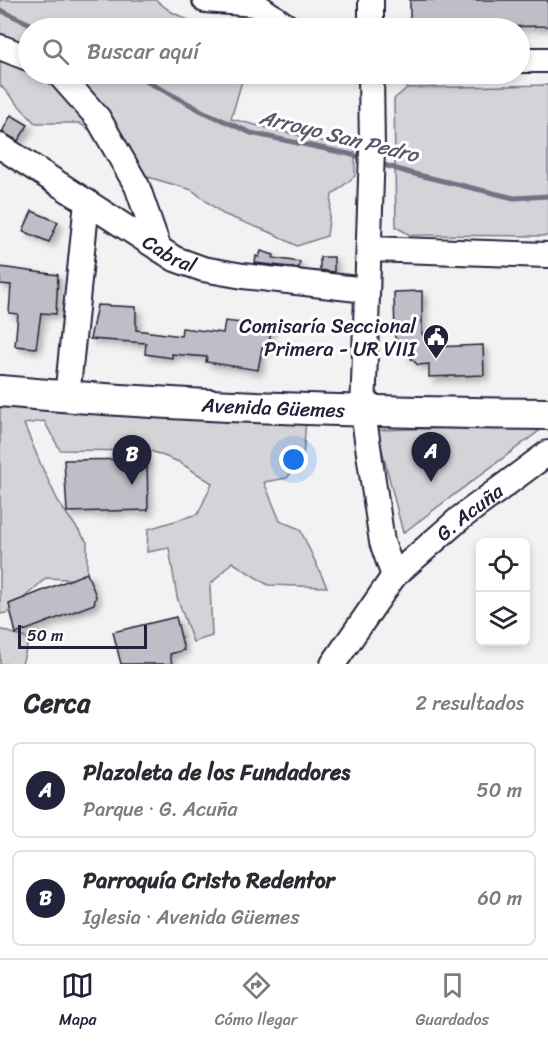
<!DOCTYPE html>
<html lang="es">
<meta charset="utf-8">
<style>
:root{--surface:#fff;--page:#f7f7f7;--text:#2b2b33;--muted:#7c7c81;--line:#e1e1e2;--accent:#22223b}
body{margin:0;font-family:Sriracha,sans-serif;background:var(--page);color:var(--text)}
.controls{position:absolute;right:18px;bottom:18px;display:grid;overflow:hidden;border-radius:9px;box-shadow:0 3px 9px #0003}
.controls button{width:54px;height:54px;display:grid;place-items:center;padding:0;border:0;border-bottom:2px solid var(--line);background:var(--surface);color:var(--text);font:30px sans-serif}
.scale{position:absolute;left:18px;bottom:15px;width:129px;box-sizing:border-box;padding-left:6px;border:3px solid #22223b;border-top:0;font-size:16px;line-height:21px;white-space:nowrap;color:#22223b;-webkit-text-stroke:4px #fff;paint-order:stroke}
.you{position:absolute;left:294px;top:460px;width:21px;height:21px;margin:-15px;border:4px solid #fff;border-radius:50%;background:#1a73e8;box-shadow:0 0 0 9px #1a73e833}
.badge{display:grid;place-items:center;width:39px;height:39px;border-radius:50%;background:var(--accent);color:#fff;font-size:20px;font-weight:700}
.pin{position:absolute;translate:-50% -50px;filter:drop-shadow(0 2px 3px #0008)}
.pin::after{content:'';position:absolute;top:32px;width:21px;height:18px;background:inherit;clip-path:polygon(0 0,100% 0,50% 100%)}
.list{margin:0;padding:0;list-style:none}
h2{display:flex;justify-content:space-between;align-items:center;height:78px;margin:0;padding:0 24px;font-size:26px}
h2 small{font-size:20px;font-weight:400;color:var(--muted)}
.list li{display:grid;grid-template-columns:39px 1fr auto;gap:18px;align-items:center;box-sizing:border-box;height:96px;margin:0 12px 12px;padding:0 12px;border:2px solid var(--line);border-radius:9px}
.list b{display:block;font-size:22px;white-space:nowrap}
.list p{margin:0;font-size:20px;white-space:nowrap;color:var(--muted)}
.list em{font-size:20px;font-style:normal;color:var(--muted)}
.icon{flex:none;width:33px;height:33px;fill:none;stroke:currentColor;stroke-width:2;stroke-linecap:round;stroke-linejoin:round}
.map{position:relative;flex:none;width:548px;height:664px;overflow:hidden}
.search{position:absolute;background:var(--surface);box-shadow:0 3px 9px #0003;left:18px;right:18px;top:18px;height:66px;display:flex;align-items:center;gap:15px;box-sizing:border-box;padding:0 21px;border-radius:33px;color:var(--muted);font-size:22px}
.sheet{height:294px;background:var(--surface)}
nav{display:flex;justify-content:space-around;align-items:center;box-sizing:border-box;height:84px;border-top:2px solid var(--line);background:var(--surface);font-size:16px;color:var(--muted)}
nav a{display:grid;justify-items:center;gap:3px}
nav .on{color:var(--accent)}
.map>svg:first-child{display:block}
.green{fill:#d3d3d8;stroke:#7a7a8a;stroke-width:1.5}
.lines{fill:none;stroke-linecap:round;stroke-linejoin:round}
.stream{stroke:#727282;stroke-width:5}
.building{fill:#bebec6;stroke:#22223b;stroke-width:1.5;filter:url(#shadow)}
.minor-casing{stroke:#22223b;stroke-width:28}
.major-casing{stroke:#22223b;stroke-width:34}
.minor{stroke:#fff;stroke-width:24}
.major{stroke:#fff;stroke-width:30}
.labels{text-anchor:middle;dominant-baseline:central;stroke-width:6;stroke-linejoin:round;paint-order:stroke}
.street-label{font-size:20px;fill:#22223b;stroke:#fff}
.poi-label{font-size:20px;fill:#22223b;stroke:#fff;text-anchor:end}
.water-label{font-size:21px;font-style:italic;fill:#58586b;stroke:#fff}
</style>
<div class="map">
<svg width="548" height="664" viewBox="0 0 548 664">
<defs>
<filter id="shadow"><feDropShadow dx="4.5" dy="4.5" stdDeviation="3" flood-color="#0004"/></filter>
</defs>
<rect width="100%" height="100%" fill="#f2f2f3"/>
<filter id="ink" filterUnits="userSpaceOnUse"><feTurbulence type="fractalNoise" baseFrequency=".0167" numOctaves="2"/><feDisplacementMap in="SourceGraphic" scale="12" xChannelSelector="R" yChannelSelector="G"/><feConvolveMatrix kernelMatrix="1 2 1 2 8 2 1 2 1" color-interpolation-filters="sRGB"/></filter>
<g filter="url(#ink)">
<!-- green -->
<g class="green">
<path d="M 0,0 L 156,0 L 170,11 L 204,28 L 28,28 L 28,74 L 244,74 L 231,119 L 355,149 L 355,176 L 332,195 L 327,236 L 297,246 L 274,234 L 223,214 L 192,190 L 148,177 L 114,145 L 79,123 L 35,123 L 0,85 Z"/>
<path d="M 548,85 L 548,236 L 410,235 L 396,227 L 394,99 L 407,88 Z"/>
<path d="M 0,403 L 306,421 L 303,457 L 287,478 L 264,482 L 280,521 L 300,529 L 327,587 L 268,585 L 232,562 L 210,585 L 212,636 L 193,642 L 177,597 L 169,548 L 147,552 L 148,529 L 198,514 L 212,483 L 179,462 L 151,451 L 60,450 L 44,421 L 24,424 L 41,465 L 59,503 L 87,542 L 87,580 L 46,578 L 7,613 L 0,614 Z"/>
<path d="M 531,426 L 539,431 L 403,533 L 377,430 Z"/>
<path d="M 0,630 L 3,630 L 29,639 L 22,664 L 0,664 Z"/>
</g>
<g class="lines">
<!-- stream -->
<g class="stream">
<path d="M 0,10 L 39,28"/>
<path d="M 133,74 L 204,112 L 251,133 L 349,154 L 366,159"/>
<path d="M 378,163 L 410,173 L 514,198 L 548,196"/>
</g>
</g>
<!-- building -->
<g class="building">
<path d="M 410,0 L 548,0 L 548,26 L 410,28 Z"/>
<path d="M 11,115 L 28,125 L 18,141 L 2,132 Z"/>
<path d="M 32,211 L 58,222 L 49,242 L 23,231 Z"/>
<path d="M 261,251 L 274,255 L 273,258 L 300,262 L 299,268 L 255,263 L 256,256 L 259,257 Z"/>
<path d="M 320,257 L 334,257 L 334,272 L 320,270 Z"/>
<path d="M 0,267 L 58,275 L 56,314 L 41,313 L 36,348 L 15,346 L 18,314 L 9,313 L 11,285 L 0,284 Z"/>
<path d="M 422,291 L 422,334 L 434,347 L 483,345 L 484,375 L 429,377 L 429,364 L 418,365 L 403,351 L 406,342 L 395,339 L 394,292 Z"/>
<path d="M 97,305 L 136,307 L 136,330 L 181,336 L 182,328 L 223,333 L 225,321 L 270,326 L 270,348 L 262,348 L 258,370 L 206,362 L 207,357 L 172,354 L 172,358 L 145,354 L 146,343 L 90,339 Z"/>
<path d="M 147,459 L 148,510 L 67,512 L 64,460 Z"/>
<path d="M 87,573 L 96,596 L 94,604 L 16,634 L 9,604 Z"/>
<path d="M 176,617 L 184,650 L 170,654 L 172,664 L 121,664 L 113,632 Z"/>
</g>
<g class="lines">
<!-- minor casing -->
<g class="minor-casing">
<g id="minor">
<path d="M 205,0 L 255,4"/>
<path d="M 255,0 L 255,4 L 289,28"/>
<path d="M 371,28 L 371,0"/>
<path d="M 0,47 L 28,58"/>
<path d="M 520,60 L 548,60"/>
<path d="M 59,74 L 98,118 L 137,186 L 159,249"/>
<path d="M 371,74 L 372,150 L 363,412 L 382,542 L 394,576"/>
<path id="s1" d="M 0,146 L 175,259 L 203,269 L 243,276 L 366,290"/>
<path d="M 369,249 L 548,255"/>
<path d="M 67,397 L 87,202"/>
<path id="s2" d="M 333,664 L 394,576 L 459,519 L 548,453"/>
</g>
</g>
<!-- major casing -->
<g class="major-casing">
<g id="major">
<path id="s3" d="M 0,391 C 182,407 365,412 548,414"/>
</g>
</g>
<!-- minor -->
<use href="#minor" class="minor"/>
<!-- major -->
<use href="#major" class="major"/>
</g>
</g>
<!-- icons -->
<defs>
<g id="civic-pin" transform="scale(1.35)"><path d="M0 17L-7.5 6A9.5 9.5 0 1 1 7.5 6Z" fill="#22223b" stroke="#fff"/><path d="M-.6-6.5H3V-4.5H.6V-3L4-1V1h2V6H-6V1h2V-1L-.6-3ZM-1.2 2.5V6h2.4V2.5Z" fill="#fff"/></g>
</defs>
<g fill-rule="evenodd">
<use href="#civic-pin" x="436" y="337"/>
</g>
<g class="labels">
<!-- street labels -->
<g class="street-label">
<text stroke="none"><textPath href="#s1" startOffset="201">Cabral</textPath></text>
<text stroke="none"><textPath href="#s3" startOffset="274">Avenida Güemes</textPath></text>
<text stroke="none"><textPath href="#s2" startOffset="206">G. Acuña</textPath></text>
</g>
<!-- poi labels -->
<g class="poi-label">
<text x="416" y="326">Comisaría Seccional<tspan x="416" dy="23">Primera - UR VIII</tspan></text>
</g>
<!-- water labels -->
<g class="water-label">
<text transform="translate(339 136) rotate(14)">Arroyo San Pedro</text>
</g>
</g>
</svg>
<div class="controls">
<button><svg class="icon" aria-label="locate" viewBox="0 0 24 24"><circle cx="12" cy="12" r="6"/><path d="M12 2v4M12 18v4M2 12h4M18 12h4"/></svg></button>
<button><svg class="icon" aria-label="layers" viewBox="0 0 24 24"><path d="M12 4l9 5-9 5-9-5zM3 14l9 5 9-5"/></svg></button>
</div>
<div class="scale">50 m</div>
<div class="you"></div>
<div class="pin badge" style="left:431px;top:482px">A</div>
<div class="pin badge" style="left:132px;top:485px">B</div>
<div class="search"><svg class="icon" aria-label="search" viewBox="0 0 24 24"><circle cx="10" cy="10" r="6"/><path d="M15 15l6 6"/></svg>Buscar aquí</div>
</div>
<section class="sheet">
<h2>Cerca<small>2 resultados</small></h2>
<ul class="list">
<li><span class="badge">A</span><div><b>Plazoleta de los Fundadores</b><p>Parque · G. Acuña</p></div><em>50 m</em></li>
<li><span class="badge">B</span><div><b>Parroquía Cristo Redentor</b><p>Iglesia · Avenida Güemes</p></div><em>60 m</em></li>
</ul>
</section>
<nav>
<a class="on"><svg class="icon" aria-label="map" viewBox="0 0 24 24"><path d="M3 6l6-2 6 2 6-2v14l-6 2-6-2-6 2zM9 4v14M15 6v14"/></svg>Mapa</a>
<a><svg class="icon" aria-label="directions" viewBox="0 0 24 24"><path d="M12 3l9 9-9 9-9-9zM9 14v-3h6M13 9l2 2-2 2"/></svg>Cómo llegar</a>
<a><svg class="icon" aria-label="saved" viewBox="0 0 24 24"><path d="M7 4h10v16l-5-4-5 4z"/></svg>Guardados</a>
</nav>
